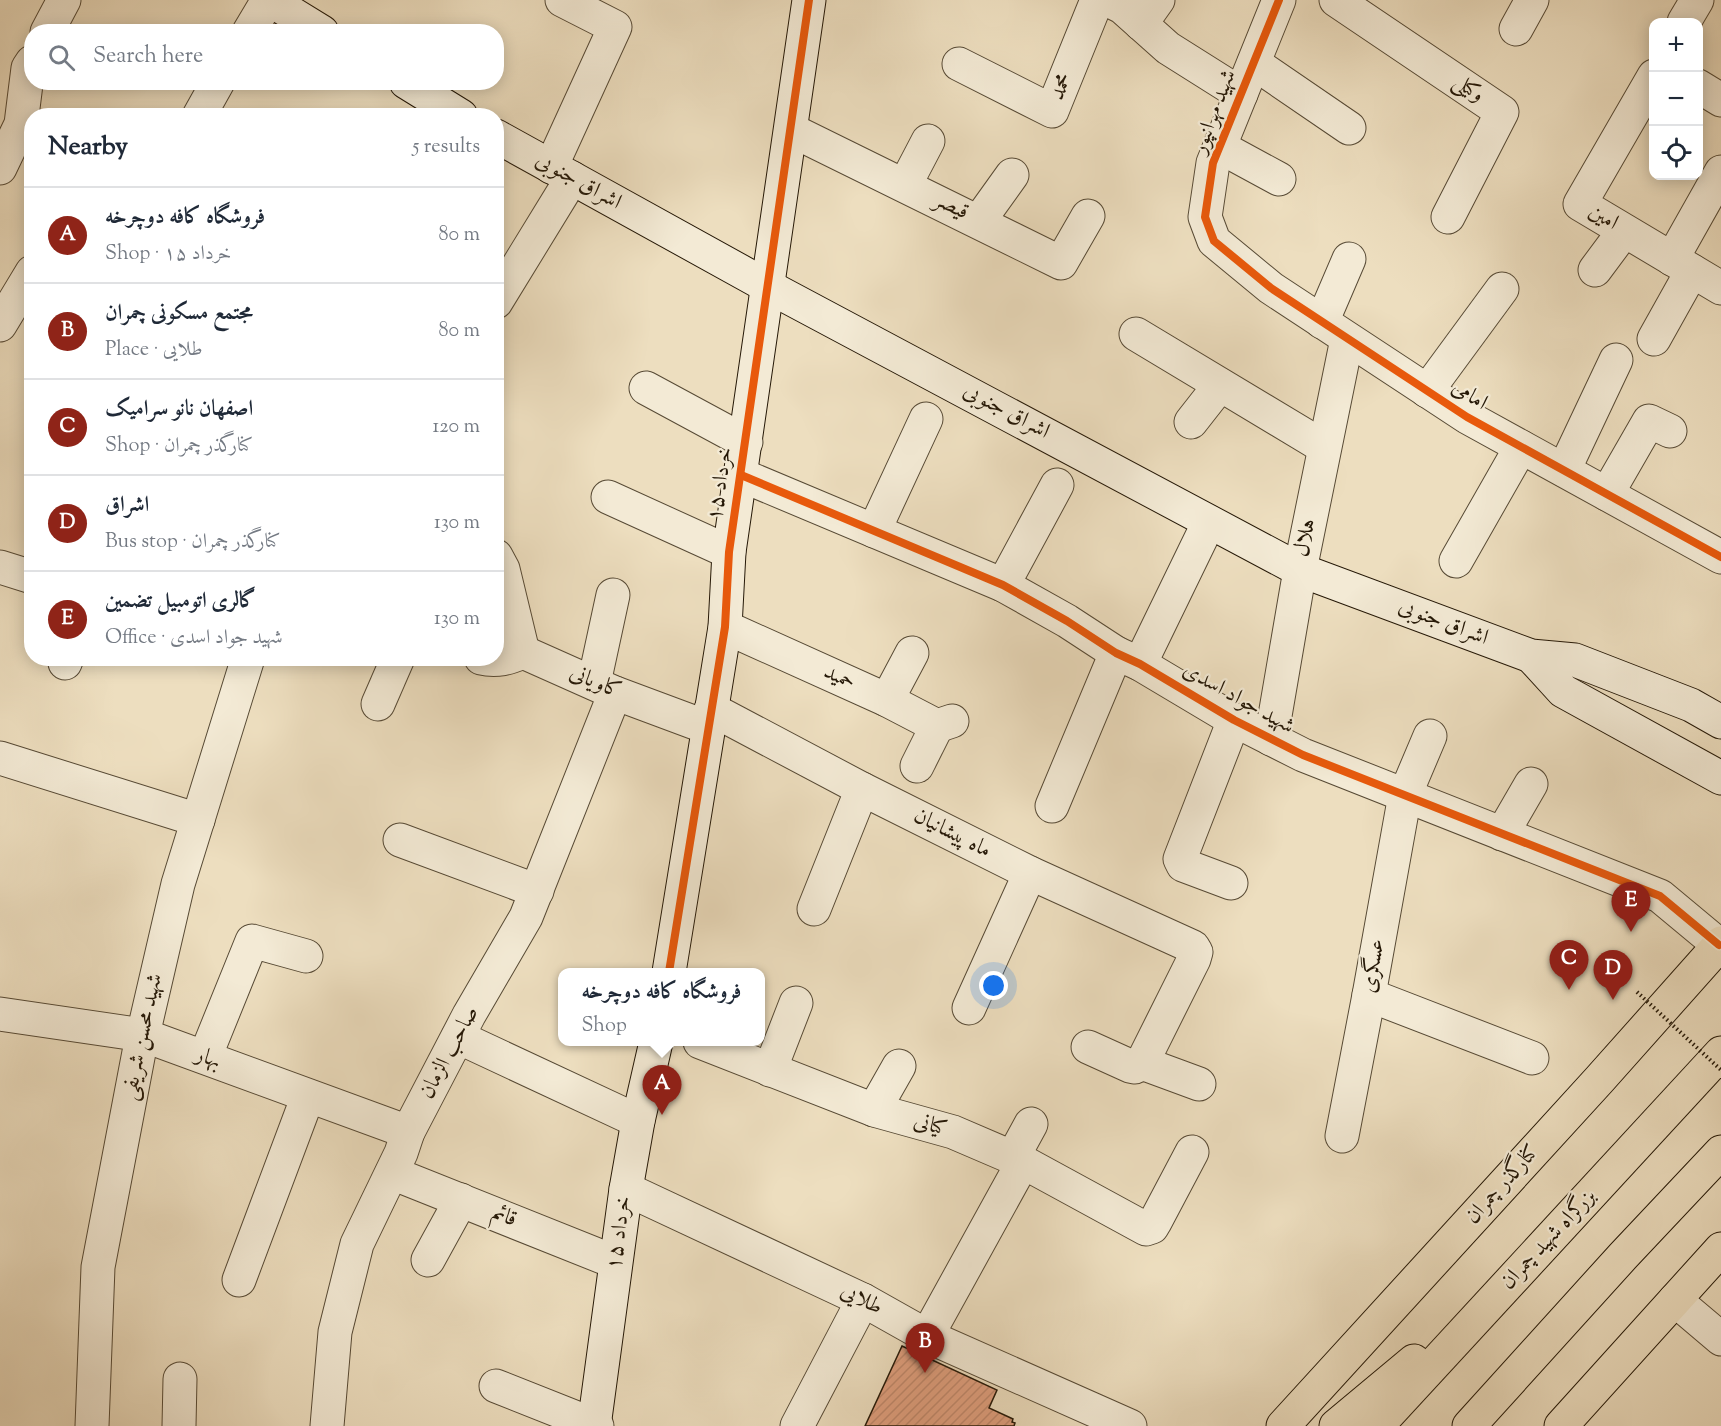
<!DOCTYPE html>
<meta charset="utf-8">
<style>
:root{--surface:#fff;--page:#f2f2f3;--text:#1f2937;--muted:#747a83;--line:#e0e1e3;--accent:#8f2418}
body{margin:0;font-family:"Sorts Mill Goudy",Amiri,serif;background:var(--page);color:var(--text)}
.controls{position:absolute;right:18px;top:18px;display:grid;overflow:hidden;border-radius:12px;box-shadow:0 3px 15px #0003}
.controls button{width:54px;height:54px;display:grid;place-items:center;padding:0;border:0;border-bottom:2px solid var(--line);background:var(--surface);color:var(--text);font:30px sans-serif}
.you{position:absolute;left:994px;top:986px;width:21px;height:21px;margin:-15px;border:4px solid #fff;border-radius:50%;background:#1a73e8;box-shadow:0 0 0 9px #1a73e833}
.badge{display:grid;place-items:center;width:39px;height:39px;border-radius:50%;background:var(--accent);color:#fff;font-size:20px;font-weight:700}
.pin{position:absolute;translate:-50% -50px;filter:drop-shadow(0 2px 3px #0008)}
.pin::after{content:'';position:absolute;top:32px;width:21px;height:18px;background:inherit;clip-path:polygon(0 0,100% 0,50% 100%)}
.popup{position:absolute;left:558px;top:968px;width:207px;height:78px;box-sizing:border-box;display:grid;place-content:center;border-radius:12px;background:var(--surface);filter:drop-shadow(0 2px 4px #0005);font-size:20px;white-space:nowrap;color:var(--muted)}
.popup b{font-size:22px;color:var(--text)}
.popup::after{content:'';position:absolute;left:50%;top:100%;margin-left:-12px;border:12px solid transparent;border-top-color:var(--surface)}
.list{margin:0;padding:0;list-style:none}
h2{display:flex;justify-content:space-between;align-items:center;height:78px;margin:0;padding:0 24px;font-size:26px}
h2 small{font-size:20px;font-weight:400;color:var(--muted)}
.list li{display:grid;grid-template-columns:39px 1fr auto;gap:18px;align-items:center;box-sizing:border-box;height:96px;padding:0 24px;border-top:2px solid var(--line)}
.list b{display:block;font-size:22px;white-space:nowrap}
.list p{margin:0;font-size:20px;white-space:nowrap;color:var(--muted)}
.list em{font-size:20px;font-style:normal;color:var(--muted)}
.icon{flex:none;width:33px;height:33px;fill:none;stroke:currentColor;stroke-width:2;stroke-linecap:round;stroke-linejoin:round}
.map{position:relative;flex:none;width:1721px;height:1426px;overflow:hidden}
.search{position:absolute;background:var(--surface);box-shadow:0 3px 15px #0003;left:24px;top:24px;width:480px;height:66px;display:flex;align-items:center;gap:15px;box-sizing:border-box;padding:0 21px;border-radius:24px;color:var(--muted);font-size:22px}
.panel{position:absolute;background:var(--surface);box-shadow:0 3px 15px #0003;left:24px;top:108px;width:480px;height:558px;border-radius:24px}
.map>svg:first-child{display:block}
.building{fill:url(#building-hatch);stroke:#251807;stroke-width:1.5}
.lines{fill:none;stroke-linecap:round;stroke-linejoin:round}
.street-casing{stroke:#574a35;stroke-width:35}
.secondary-casing{stroke:#251807;stroke-width:35}
.primary-casing{stroke:#251807;stroke-width:35}
.highway-casing{stroke:#251807;stroke-width:35}
.street{stroke:#f3ead5;stroke-width:33}
.secondary{stroke:#f3ead5;stroke-width:33}
.primary{stroke:#eddebf;stroke-width:33}
.highway{stroke:#eddebf;stroke-width:33}
.path-bridge{stroke:#251807;stroke-width:4;stroke-dasharray:1.5 3;stroke-linecap:butt}
.cycleway-casing{stroke:#f3ead5;stroke-width:11}
.cycleway{stroke:#e8590c;stroke-width:8}
.labels{text-anchor:middle;dominant-baseline:central;stroke-width:4.5;stroke-linejoin:round;paint-order:stroke}
.street-label{font-size:22px;fill:#251807;stroke:#f3ead5}
</style>
<div class="map">
<svg width="1721" height="1426" viewBox="0 0 1721 1426">
<defs>
<pattern id="building-hatch" width="6" height="6" patternUnits="userSpaceOnUse" patternTransform="scale(1.5)"><rect width="6" height="6" fill="#e09f7e"/><path d="M-1 1l2-2M0 6l6-6M5 7l2-2" fill="none" stroke="#c0886b"/></pattern>
</defs>
<rect width="100%" height="100%" fill="#eddebf"/>
<filter id="stains"><feTurbulence type="fractalNoise" baseFrequency=".00333" numOctaves="4"/><feColorMatrix values="0 0 0 0 .2 0 0 0 0 .09 0 0 0 0 .02 0 0 0 .5 -.17"/></filter>
<radialGradient id="worn" r=".72"><stop offset=".6" stop-color="#630" stop-opacity="0"/><stop offset="1" stop-color="#630" stop-opacity=".3"/></radialGradient>
<!-- building -->
<path class="building" d="M 902,1346 L 997,1390 L 989,1408 L 1013,1419 L 1012,1422 L 1015,1423 L 1014,1426 L 865,1426 Z"/>
<g class="lines">
<!-- street casing -->
<g class="street-casing">
<g id="street">
<path d="M 1108,0 L 1122,7 L 1168,48 L 1241,94"/>
<path d="M 1279,0 L 1213,163 L 1205,217 L 1214,241 L 1271,288 L 1467,417 L 1721,557"/>
<path d="M 1336,0 L 1502,112 L 1448,217"/>
<path d="M 1684,22 L 1697,0"/>
<path d="M 1141,24 L 1158,0"/>
<path d="M 1516,29 L 1532,0"/>
<path d="M 47,32 L 64,0"/>
<path d="M 249,32 L 268,0"/>
<path d="M 1254,63 L 1349,128"/>
<path d="M 959,64 L 1052,111 L 1097,0"/>
<path d="M 1654,76 L 1580,204 L 1721,288"/>
<path d="M 1698,86 L 1721,100"/>
<path d="M 199,116 L 218,82"/>
<path d="M 791,130 L 1061,263 L 1088,216"/>
<path d="M 1220,147 L 1279,179"/>
<path d="M 551,167 L 615,27 L 562,0"/>
<path d="M 0,168 L 21,124 L 28,68 L 32,62"/>
<path d="M 905,185 L 928,141"/>
<path d="M 979,221 L 1012,175"/>
<path d="M 1672,259 L 1721,172"/>
<path d="M 1595,270 L 1624,231"/>
<path d="M 496,302 L 572,178"/>
<path d="M 1322,322 L 1349,259"/>
<path d="M 0,325 L 32,272"/>
<path d="M 1136,334 L 1324,447"/>
<path d="M 1654,339 L 1692,271"/>
<path d="M 646,388 L 746,442"/>
<path d="M 1427,391 L 1502,289"/>
<path d="M 1191,422 L 1220,385"/>
<path d="M 1564,470 L 1616,360"/>
<path d="M 741,475 L 1003,585 L 1067,621 L 1116,653 L 1140,664 L 1234,720 L 1303,755 L 1660,896 L 1719,945"/>
<path d="M 1607,494 L 1649,421 L 1670,431"/>
<path d="M 608,497 L 729,552"/>
<path d="M 874,531 L 926,419"/>
<path d="M 496,556 L 503,569 L 523,652"/>
<path d="M 1456,561 L 1521,447"/>
<path d="M 0,567 L 32,577"/>
<path d="M 1003,585 L 1057,485"/>
<path d="M 725,627 L 887,700 L 937,726 L 952,721"/>
<path d="M 481,658 C 497,662 509,658 523,652 L 615,693 L 709,728"/>
<path d="M 65,663 L 67,658"/>
<path d="M 1140,664 L 1209,522"/>
<path d="M 594,683 L 613,595"/>
<path d="M 887,700 L 912,653"/>
<path d="M 378,704 L 398,658"/>
<path d="M 711,709 L 862,789 L 1030,873 L 1193,947 L 1196,952 L 1194,959 L 1142,1063"/>
<path d="M 1271,739 L 1300,570 L 1347,339"/>
<path d="M 0,758 L 198,820"/>
<path d="M 917,766 L 937,726"/>
<path d="M 1052,806 L 1116,653"/>
<path d="M 1502,834 L 1531,784"/>
<path d="M 400,840 L 537,891"/>
<path d="M 1231,883 L 1183,865 L 1180,859 L 1234,720"/>
<path d="M 814,909 L 862,789"/>
<path d="M 1369,995 L 1532,1058"/>
<path d="M 969,1008 L 1030,873"/>
<path d="M 0,1014 L 143,1035 L 408,1132"/>
<path d="M 458,1037 L 638,1121"/>
<path d="M 700,1042 L 874,1110 L 953,1132 L 1023,1162 L 1146,1229 L 1152,1227 L 1155,1222 L 1192,1152"/>
<path d="M 1088,1047 L 1130,1066 L 1135,1067 L 1142,1063 L 1199,1084"/>
<path d="M 205,1057 L 252,941 L 306,956"/>
<path d="M 770,1070 L 796,1003"/>
<path d="M 874,1110 L 899,1066"/>
<path d="M 1342,1136 L 1369,995 L 1405,795 L 1430,736"/>
<path d="M 1013,1157 L 1031,1124"/>
<path d="M 392,1173 L 615,1262"/>
<path d="M 626,1189 L 863,1300 L 927,1336 L 1130,1426"/>
<path d="M 428,1260 L 461,1200"/>
<path d="M 239,1280 L 308,1096"/>
<path d="M 1675,1300 L 1721,1339"/>
<path d="M 927,1336 L 1023,1162"/>
<path d="M 496,1386 L 597,1426"/>
<path d="M 92,1426 L 98,1267 L 139,1052 L 178,884 L 248,658"/>
<path d="M 179,1426 L 180,1379"/>
<path d="M 327,1426 L 335,1332 L 357,1244 L 401,1153 L 408,1132 L 469,1015 L 526,917 L 615,693"/>
<path d="M 797,1426 L 863,1300"/>
</g>
</g>
<!-- secondary casing -->
<g class="secondary-casing">
<g id="secondary">
<path d="M 270,0 L 322,32"/>
<path d="M 406,82 L 461,116"/>
<path d="M 496,136 L 769,287 L 1300,570 L 1531,656 L 1575,660 L 1691,705 L 1721,722"/>
<path d="M 1531,656 L 1563,691 L 1721,778"/>
<path d="M 669,972 L 725,627 L 729,552 L 809,0"/>
<path d="M 594,1426 L 626,1189 L 638,1121 L 656,1042"/>
</g>
</g>
<!-- primary casing -->
<g class="primary-casing">
<g id="primary">
<path d="M 1283,1426 L 1599,1080 L 1721,943"/>
<path d="M 1561,1426 L 1721,1249"/>
</g>
</g>
<!-- highway casing -->
<g class="highway-casing">
<g id="highway">
<path d="M 1336,1426 L 1414,1361"/>
<path d="M 1377,1426 L 1721,1053"/>
<path d="M 1469,1426 L 1623,1256 L 1721,1152"/>
</g>
</g>
<!-- street -->
<use href="#street" class="street"/>
<!-- secondary -->
<use href="#secondary" class="secondary"/>
<!-- primary -->
<use href="#primary" class="primary"/>
<!-- highway -->
<use href="#highway" class="highway"/>
<!-- path-bridge -->
<path class="path-bridge" d="M 1637,992 L 1721,1070"/>
<!-- cycleway casing -->
<g class="cycleway-casing">
<g id="cycleway">
<path d="M 1279,0 L 1213,163 L 1205,217 L 1214,241 L 1271,288 L 1467,417 L 1721,557"/>
<path d="M 741,475 L 1003,585 L 1067,621 L 1116,653 L 1140,664 L 1234,720 L 1303,755 L 1660,896 L 1719,945"/>
<path d="M 669,972 L 725,627 L 729,552 L 809,0"/>
</g>
</g>
<!-- cycleway -->
<use href="#cycleway" class="cycleway"/>
</g>
<g class="labels">
<!-- street labels -->
<g class="street-label">
<text transform="translate(1062 87) rotate(-68)">محمد</text>
<text transform="translate(1468 89) rotate(34)">وکیلی</text>
<text transform="translate(1215 112) rotate(-69)">شهید مهرانپور</text>
<text transform="translate(578 182) rotate(29)">اشراق جنوبی</text>
<text transform="translate(951 207) rotate(26)">قیصر</text>
<text transform="translate(1603 218) rotate(31)">امین</text>
<text transform="translate(1469 396) rotate(32)">امامی</text>
<text transform="translate(1006 412) rotate(28)">اشراق جنوبی</text>
<text transform="translate(721 484) rotate(-81)">۱۵ خرداد</text>
<text transform="translate(1306 538) rotate(-79)">هلال</text>
<text transform="translate(1443 623) rotate(21)">اشراق جنوبی</text>
<text transform="translate(839 678) rotate(24)">حمید</text>
<text transform="translate(595 683) rotate(23)">کاویانی</text>
<text transform="translate(1238 699) rotate(29)">شهید جواد اسدی</text>
<text transform="translate(952 834) rotate(27)">ماه پیشانیان</text>
<text transform="translate(1374 966) rotate(-80)">عسگری</text>
<text transform="translate(143 1037) rotate(-78)">شهید محسن شریفی</text>
<text transform="translate(450 1053) rotate(-62)">صاحب الزمان</text>
<text transform="translate(208 1059) rotate(20)">بهار</text>
<text transform="translate(930 1126) rotate(16)">کیانی</text>
<text transform="translate(1503 1185) rotate(-48)">کنارگذر چمران</text>
<text transform="translate(504 1217) rotate(22)">قائم</text>
<text transform="translate(620 1233) rotate(-82)">۱۵ خرداد</text>
<text transform="translate(1549 1240) rotate(-47)">بزرگراه شهید چمران</text>
<text transform="translate(861 1300) rotate(27)">طلایی</text>
</g>
</g>
<rect width="100%" height="100%" filter="url(#stains)"/>
<rect width="100%" height="100%" fill="url(#worn)"/>
</svg>
<div class="controls">
<button>+</button>
<button>−</button>
<button><svg class="icon" aria-label="locate" viewBox="0 0 24 24"><circle cx="12" cy="12" r="6"/><path d="M12 2v4M12 18v4M2 12h4M18 12h4"/></svg></button>
</div>
<div class="you"></div>
<div class="pin badge" style="left:662px;top:1115px">A</div>
<div class="popup"><b>فروشگاه کافه دوچرخه</b>Shop</div>
<div class="pin badge" style="left:925px;top:1373px">B</div>
<div class="pin badge" style="left:1569px;top:990px">C</div>
<div class="pin badge" style="left:1613px;top:1000px">D</div>
<div class="pin badge" style="left:1631px;top:932px">E</div>
<div class="search"><svg class="icon" aria-label="search" viewBox="0 0 24 24"><circle cx="10" cy="10" r="6"/><path d="M15 15l6 6"/></svg>Search here</div>
<section class="panel">
<h2>Nearby<small>5 results</small></h2>
<ul class="list">
<li><span class="badge">A</span><div><b>فروشگاه کافه دوچرخه</b><p>Shop · ۱۵ خرداد</p></div><em>80 m</em></li>
<li><span class="badge">B</span><div><b>مجتمع مسکونی چمران</b><p>Place · طلایی</p></div><em>80 m</em></li>
<li><span class="badge">C</span><div><b>اصفهان نانو سرامیک</b><p>Shop · کنارگذر چمران</p></div><em>120 m</em></li>
<li><span class="badge">D</span><div><b>اشراق</b><p>Bus stop · کنارگذر چمران</p></div><em>130 m</em></li>
<li><span class="badge">E</span><div><b>گالری اتومبیل تضمین</b><p>Office · شهید جواد اسدی</p></div><em>130 m</em></li>
</ul>
</section>
</div>
